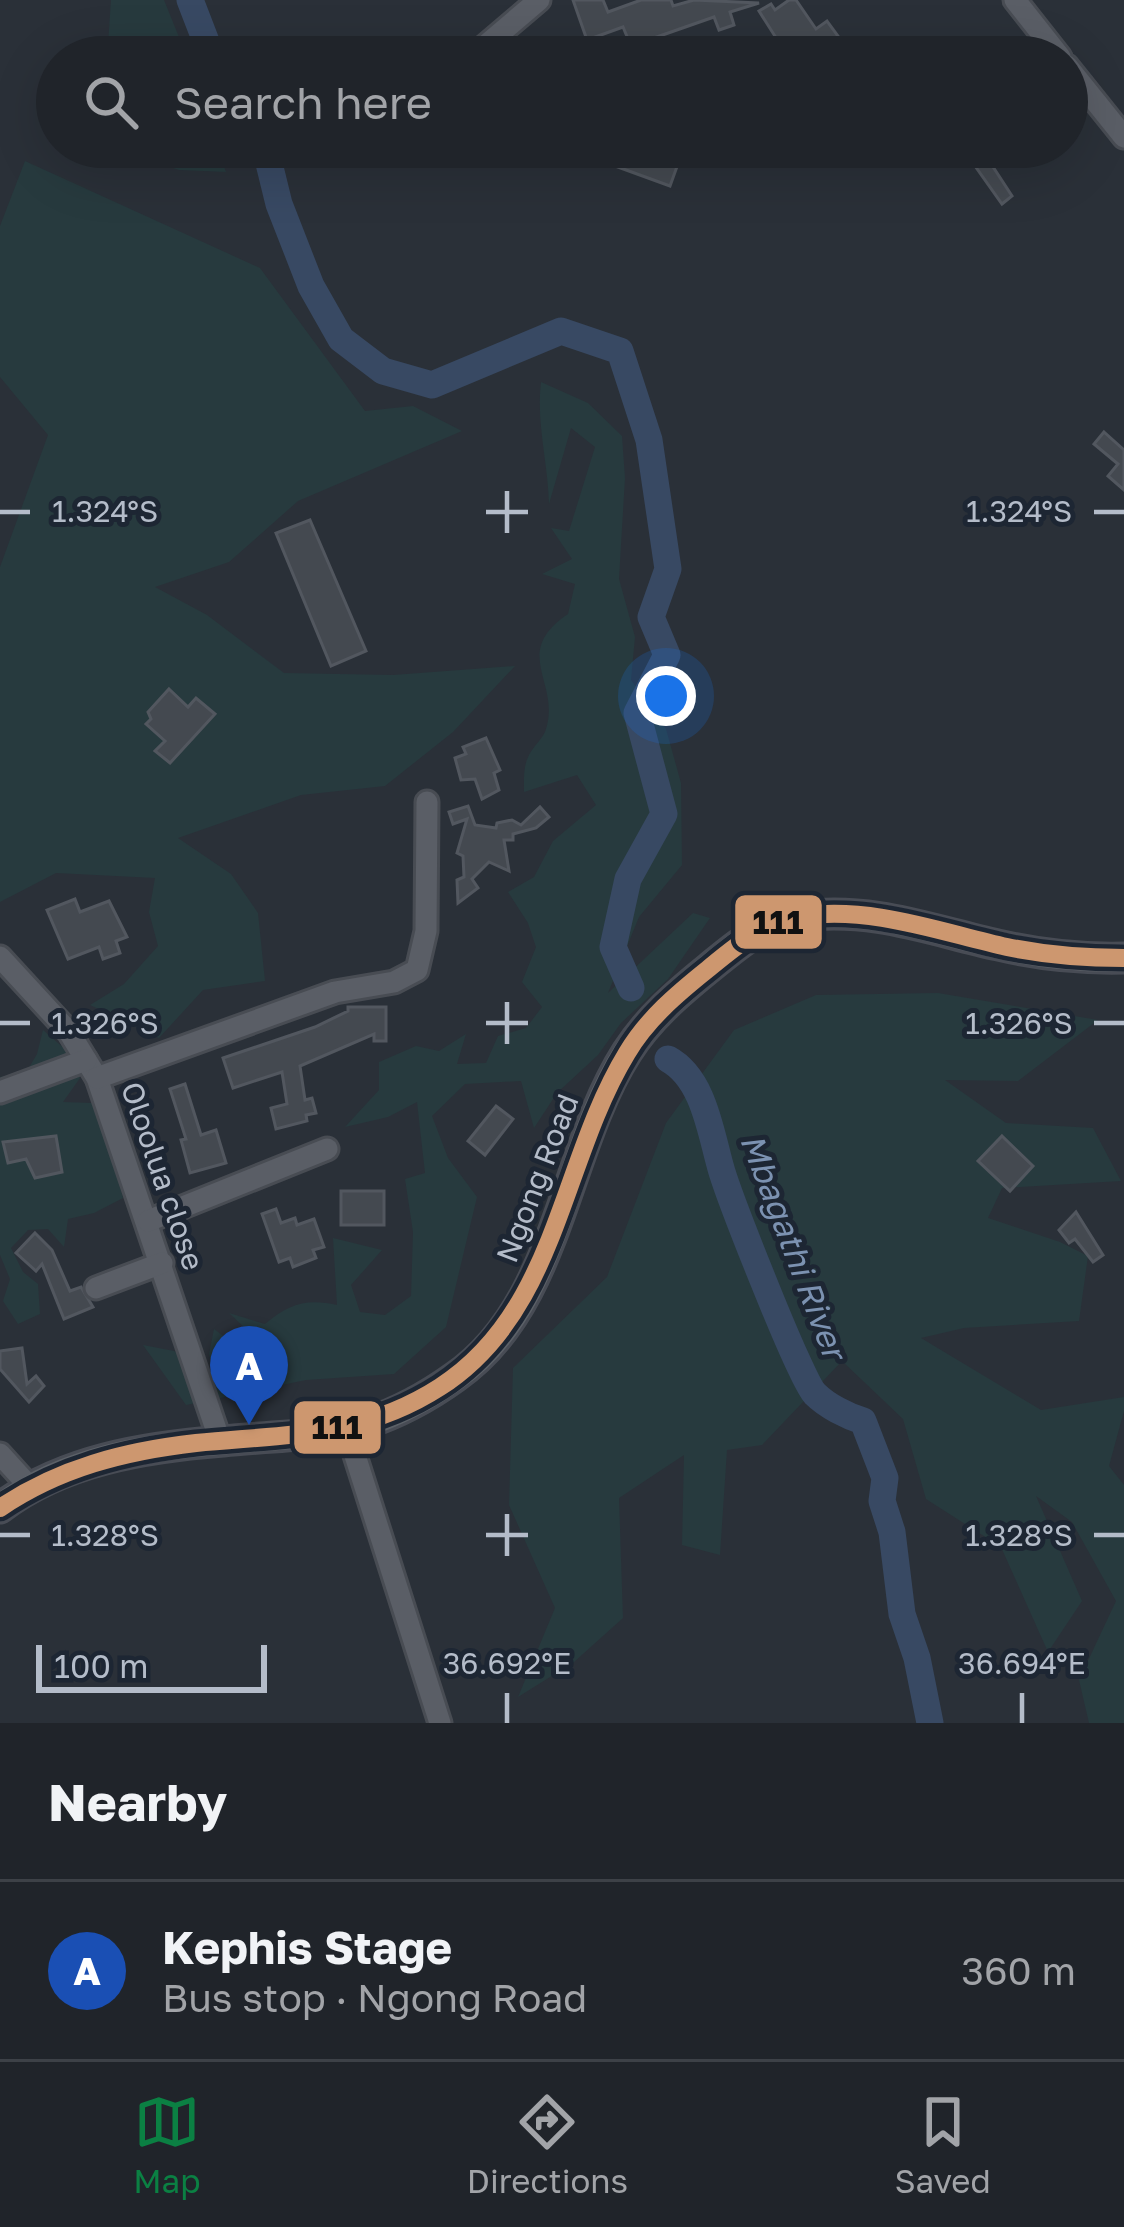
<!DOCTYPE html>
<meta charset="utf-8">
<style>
:root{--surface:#20242a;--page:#2d3036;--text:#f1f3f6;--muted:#a2a4a8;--line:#3d4147;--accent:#0b8043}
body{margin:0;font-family:"Golos Text",sans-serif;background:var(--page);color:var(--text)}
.scale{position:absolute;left:36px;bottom:30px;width:231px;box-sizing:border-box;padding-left:12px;border:6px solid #b4bcc9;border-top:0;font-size:33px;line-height:42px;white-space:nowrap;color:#b4bcc9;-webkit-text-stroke:9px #1d2633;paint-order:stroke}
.you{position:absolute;left:666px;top:696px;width:42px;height:42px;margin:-30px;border:9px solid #fff;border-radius:50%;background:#1a73e8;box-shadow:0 0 0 18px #1a73e833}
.badge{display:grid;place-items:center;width:78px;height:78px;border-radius:50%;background:var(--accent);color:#fff;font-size:39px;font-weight:700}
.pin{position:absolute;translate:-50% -99px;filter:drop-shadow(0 3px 6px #0008)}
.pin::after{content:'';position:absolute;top:63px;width:42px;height:36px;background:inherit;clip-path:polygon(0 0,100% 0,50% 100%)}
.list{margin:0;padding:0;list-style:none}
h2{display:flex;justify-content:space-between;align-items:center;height:156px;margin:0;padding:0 48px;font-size:51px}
h2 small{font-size:39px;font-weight:400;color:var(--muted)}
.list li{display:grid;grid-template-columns:78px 1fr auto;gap:36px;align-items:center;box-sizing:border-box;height:180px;padding:0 48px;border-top:3px solid var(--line)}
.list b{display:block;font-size:45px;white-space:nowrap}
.list p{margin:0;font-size:39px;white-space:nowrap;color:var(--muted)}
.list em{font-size:39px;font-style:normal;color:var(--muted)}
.icon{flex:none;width:66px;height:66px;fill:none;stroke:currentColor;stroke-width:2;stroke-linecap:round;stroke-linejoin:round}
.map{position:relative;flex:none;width:1124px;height:1723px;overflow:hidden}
.search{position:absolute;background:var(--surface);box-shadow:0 12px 48px #0002;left:36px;right:36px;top:36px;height:132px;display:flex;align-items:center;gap:30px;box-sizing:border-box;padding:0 42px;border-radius:66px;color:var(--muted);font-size:45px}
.sheet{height:336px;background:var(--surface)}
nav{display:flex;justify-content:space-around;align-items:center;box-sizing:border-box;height:168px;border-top:3px solid var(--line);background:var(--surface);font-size:33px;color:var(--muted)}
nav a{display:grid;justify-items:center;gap:6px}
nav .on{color:var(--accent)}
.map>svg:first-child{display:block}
.green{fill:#273a3e}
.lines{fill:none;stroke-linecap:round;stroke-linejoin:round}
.river{stroke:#384963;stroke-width:27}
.building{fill:#444950;stroke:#52575f;stroke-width:3}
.minor-casing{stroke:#484c53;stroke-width:27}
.major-casing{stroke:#484c55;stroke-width:33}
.minor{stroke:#5a5e66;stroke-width:21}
.major{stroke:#5c6168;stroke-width:27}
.bus-1-casing{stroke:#1d2633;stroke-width:27}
.bus-1{stroke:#cd976f;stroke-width:18}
.ticks{fill:none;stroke:#b4bcc9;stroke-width:4.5}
.labels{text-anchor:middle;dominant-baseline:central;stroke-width:10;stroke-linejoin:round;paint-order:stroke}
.street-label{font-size:30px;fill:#b4bcc9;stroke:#1d2633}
.water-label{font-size:33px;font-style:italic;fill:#7c92b1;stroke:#1d2633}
.ticks-label{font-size:30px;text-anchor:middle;fill:#b4bcc9;stroke:#1d2633;stroke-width:10;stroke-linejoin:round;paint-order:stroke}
.line-badge{stroke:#1d2633;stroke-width:4.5}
.pale-badge-label{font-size:33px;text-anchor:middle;font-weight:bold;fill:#111}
</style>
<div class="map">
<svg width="1124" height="1723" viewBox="0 0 1124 1723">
<rect width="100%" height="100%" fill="#2a3038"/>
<!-- green -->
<g class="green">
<path d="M 111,0 L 164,0 L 187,57 L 115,57 L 108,44 Z"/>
<path d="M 65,147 L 217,147 L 226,172 L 179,170 L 111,147 Z"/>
<path d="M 25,161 L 260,268 L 365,411 L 413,406 L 462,431 L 298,501 L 229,562 L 155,587 L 207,615 L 284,673 L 393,675 L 515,666 L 453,732 L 385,786 L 301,795 L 178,838 L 231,874 L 258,913 L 265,981 L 203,990 L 159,1038 L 90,1005 L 124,984 L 158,946 L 149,912 L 155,878 L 56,873 L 0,902 L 0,567 L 48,435 L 0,377 L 0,226 Z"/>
<path d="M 541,382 L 588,403 L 622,436 L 625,478 L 619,579 L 635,637 L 631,680 L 666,729 L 681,783 L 682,865 L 639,917 L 608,993 L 693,913 L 710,918 L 668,979 L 621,1023 L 598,1055 L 557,1093 L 534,1128 L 521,1081 L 465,1084 L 432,1116 L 448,1158 L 477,1197 L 446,1327 L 394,1374 L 306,1380 L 186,1405 L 143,1345 L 174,1351 L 215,1376 L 209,1354 L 214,1329 L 262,1365 L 266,1348 L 229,1313 L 265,1324 C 288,1304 307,1298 337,1305 L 333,1238 L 382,1250 L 351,1285 L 360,1312 L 385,1315 L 411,1296 L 413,1232 L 405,1179 L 425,1173 L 417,1102 L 388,1117 L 345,1127 L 379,1090 L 379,1062 L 416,1046 L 439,1051 L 466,1034 L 457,1064 L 486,1063 L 498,1036 L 526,1028 L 542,1007 L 522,982 L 536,947 L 528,923 L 508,892 L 534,877 L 553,841 L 596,805 L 577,775 L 524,792 C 524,780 523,766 529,755 C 533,747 541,740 545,732 C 563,683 509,654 568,614 L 575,584 L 542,574 L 572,559 L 551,528 L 569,531 L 595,447 L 571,428 L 549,504 C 548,462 536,423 541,382 Z"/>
<path d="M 938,993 L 1098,1020 L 1018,1081 L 945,1080 L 1006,1123 L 1093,1128 L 1121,1181 L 1002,1188 L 988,1218 L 1060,1242 L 1088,1256 L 1079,1321 L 964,1328 L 921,1338 L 1041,1410 L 1124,1397 L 1124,1411 L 1109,1466 L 1124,1485 L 1124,1723 L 1089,1723 L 1079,1680 L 1116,1601 L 1072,1522 L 1036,1496 L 1082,1601 L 1048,1652 L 1001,1547 L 926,1499 L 903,1419 L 842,1361 L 762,1445 L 727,1450 L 720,1555 L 682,1545 L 684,1455 L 619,1498 L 623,1618 L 574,1662 L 518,1697 L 555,1608 L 509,1505 L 513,1368 L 607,1277 L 666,1123 L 734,1030 L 816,995 Z"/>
<path d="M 43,1030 L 66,1050 L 80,1078 L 63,1102 L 93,1103 L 104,1125 L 123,1198 L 94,1213 L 68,1219 L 64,1247 L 48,1229 L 28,1230 L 11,1248 L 23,1272 L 38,1284 L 40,1314 L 18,1324 L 3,1301 L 10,1279 L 0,1255 L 0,1077 L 27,1071 L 37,1054 Z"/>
</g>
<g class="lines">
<!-- river -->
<g class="river">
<path d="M 190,0 L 212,57"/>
<path d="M 265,147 L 279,204 L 311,286 L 341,339 L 383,371 L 432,385 L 561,331 L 620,351 L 649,440 L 668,569 L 651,617 L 667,655 L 637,713 L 664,814 L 628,879 L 613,947 L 631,988"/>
<path d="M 668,1059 C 705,1079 711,1136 722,1172 C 731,1201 801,1381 815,1394 C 827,1406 847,1416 863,1421 L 885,1478 L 882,1501 L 892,1532 L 902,1614 L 917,1658 L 930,1723"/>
</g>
</g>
<!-- building -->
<g class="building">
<path d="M 573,0 L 603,0 L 608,12 L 641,0 L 671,0 L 673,6 L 694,0 L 759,3 L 730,12 L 734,25 L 719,30 L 714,17 L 631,46 L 623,27 L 587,40 Z"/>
<path d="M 789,0 L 796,0 L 816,29 L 827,21 L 838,36 L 816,50 L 811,42 L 787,55 L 759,11 L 771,4 L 775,10 Z"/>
<path d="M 563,147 L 684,147 L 670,186 Z"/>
<path d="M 944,147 L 980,147 L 1012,196 L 1002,204 L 970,159 Z"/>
<path d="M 1104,432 L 1124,450 L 1124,490 L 1108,476 L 1118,464 L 1094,444 Z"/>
<path d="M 310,520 L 366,651 L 331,666 L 276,533 Z"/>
<path d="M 169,689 L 188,707 L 196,698 L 215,714 L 170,763 L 155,751 L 165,741 L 146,724 L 151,719 L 148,712 Z"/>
<path d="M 486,738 L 500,770 L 494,773 L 499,790 L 482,799 L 475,779 L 461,780 L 455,758 L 466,754 L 463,747 Z"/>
<path d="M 468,806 L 475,825 L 496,828 L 497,823 L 512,820 L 521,825 L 540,807 L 549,817 L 536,828 L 513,834 L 513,840 L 504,840 L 509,871 L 489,862 L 472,879 L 478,888 L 458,903 L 457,880 L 464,877 L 463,856 L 457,853 L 467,819 L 453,824 L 449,812 Z"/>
<path d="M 75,899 L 80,912 L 109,901 L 127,937 L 116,941 L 120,953 L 103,959 L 99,947 L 68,959 L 47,910 Z"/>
<path d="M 348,1007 L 386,1007 L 386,1041 L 374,1041 L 374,1034 L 300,1066 L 305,1100 L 312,1098 L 316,1113 L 306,1115 L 307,1121 L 276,1129 L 271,1108 L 287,1104 L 282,1072 L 233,1088 L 223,1058 L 315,1027 L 348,1011 Z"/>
<path d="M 185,1084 L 201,1135 L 216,1130 L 226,1163 L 190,1173 L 181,1140 L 186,1139 L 170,1089 Z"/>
<path d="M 496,1106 L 513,1119 L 485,1155 L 468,1141 Z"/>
<path d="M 56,1136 L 62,1172 L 35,1178 L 26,1159 L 8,1163 L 3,1142 Z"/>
<path d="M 1002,1136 L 1033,1166 L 1010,1191 L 978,1161 Z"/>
<rect x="341" y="1191" width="43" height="34"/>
<path d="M 276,1209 L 281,1223 L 295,1218 L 297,1225 L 314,1219 L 324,1247 L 313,1250 L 316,1258 L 293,1267 L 290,1258 L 279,1262 L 262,1214 Z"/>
<path d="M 1076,1212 L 1103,1255 L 1093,1262 L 1075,1239 L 1069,1243 L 1059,1230 Z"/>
<path d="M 35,1233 L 52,1250 L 70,1291 L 81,1287 L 93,1307 L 64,1319 L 42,1264 L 36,1271 L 16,1253 Z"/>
<path d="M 22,1348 L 27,1384 L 36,1376 L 44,1386 L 29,1402 L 0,1369 L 0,1351 Z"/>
</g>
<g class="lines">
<!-- minor casing -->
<g class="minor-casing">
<g id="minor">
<path d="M 1015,0 L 1060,57"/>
<path d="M 472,57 L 539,0"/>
<path d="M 1067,66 L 1124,137"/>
<path d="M 391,147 L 392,151"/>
<path d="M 0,957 L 69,1032 L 97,1078 L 220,1441"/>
<path d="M 97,1078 L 335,992 L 394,982 L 417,970 L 426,931 L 427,802"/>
<path d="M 0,1092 L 86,1060"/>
<path d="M 148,1221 L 327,1149"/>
<path d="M 96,1288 L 162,1263"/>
<path d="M 346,1427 L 440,1723"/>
<path d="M 0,1454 L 29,1486"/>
</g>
</g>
<!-- major casing -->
<g class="major-casing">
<path id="major" d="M 0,1508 C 62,1460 146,1447 223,1441 C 270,1436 321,1437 367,1423 C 397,1413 430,1395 455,1377 C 558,1306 563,1152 627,1052 C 649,1018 677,994 709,968 C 737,945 764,921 802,916 C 873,907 930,930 998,945 C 1040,955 1081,959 1124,958"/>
</g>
<!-- minor -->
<use href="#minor" class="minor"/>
<!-- major -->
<use href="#major" class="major"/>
<!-- bus-1 casing -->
<g class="bus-1-casing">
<path id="bus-1" d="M 0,1508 C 59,1468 125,1451 196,1443 C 285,1434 361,1438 440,1387 C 557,1312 560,1163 627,1053 C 647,1019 678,993 708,969 C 736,946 765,921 802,916 C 872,906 940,932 1007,947 C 1046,955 1084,958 1124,958"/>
</g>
<!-- bus-1 -->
<use href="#bus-1" class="bus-1"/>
</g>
<!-- ticks -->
<path class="ticks" d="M 507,491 L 507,533M 0,512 L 30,512M 486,512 L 528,512M 1094,512 L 1124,512M 507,1002 L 507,1044M 0,1023 L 30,1023M 486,1023 L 528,1023M 1094,1023 L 1124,1023M 507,1514 L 507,1556M 0,1535 L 30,1535M 486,1535 L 528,1535M 1094,1535 L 1124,1535M 507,1693 L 507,1723M 1022,1693 L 1022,1723"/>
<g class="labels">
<!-- street labels -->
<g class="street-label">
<text transform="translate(163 1176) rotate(71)">Oloolua close</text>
<text transform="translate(537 1178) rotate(-69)">Ngong Road</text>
</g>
<!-- water labels -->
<g class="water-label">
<text transform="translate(794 1246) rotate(69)">Mbagathi River</text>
</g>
</g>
<g class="ticks-label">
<text x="105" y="522">1.324°S</text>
<text x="1019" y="522">1.324°S</text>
<text x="105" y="1034">1.326°S</text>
<text x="1019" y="1034">1.326°S</text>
<text x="105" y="1546">1.328°S</text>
<text x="1019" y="1546">1.328°S</text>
<text x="507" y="1674">36.692°E</text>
<text x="1022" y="1674">36.694°E</text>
</g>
<g class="line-badge">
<rect x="733" y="893" width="91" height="58" rx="12" fill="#cd976f"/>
<rect x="292" y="1399" width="91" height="57" rx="12" fill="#cd976f"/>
</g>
<g class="pale-badge-label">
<text x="778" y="934">111</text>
<text x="337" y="1439">111</text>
</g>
</svg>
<div class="scale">100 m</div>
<div class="you"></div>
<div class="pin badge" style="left:249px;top:1425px;background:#1a4fb4">A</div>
<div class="search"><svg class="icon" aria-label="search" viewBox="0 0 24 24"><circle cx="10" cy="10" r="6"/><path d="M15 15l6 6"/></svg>Search here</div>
</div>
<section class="sheet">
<h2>Nearby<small></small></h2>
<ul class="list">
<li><span class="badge" style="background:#1a4fb4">A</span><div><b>Kephis Stage</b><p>Bus stop · Ngong Road</p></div><em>360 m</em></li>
</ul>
</section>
<nav>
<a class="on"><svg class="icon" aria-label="map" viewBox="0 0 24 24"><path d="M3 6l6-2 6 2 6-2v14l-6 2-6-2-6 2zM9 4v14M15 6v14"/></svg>Map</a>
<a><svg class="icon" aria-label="directions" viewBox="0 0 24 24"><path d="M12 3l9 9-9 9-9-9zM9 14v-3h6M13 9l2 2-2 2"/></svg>Directions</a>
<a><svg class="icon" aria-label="saved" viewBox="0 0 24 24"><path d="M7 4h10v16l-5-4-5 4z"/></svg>Saved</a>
</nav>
